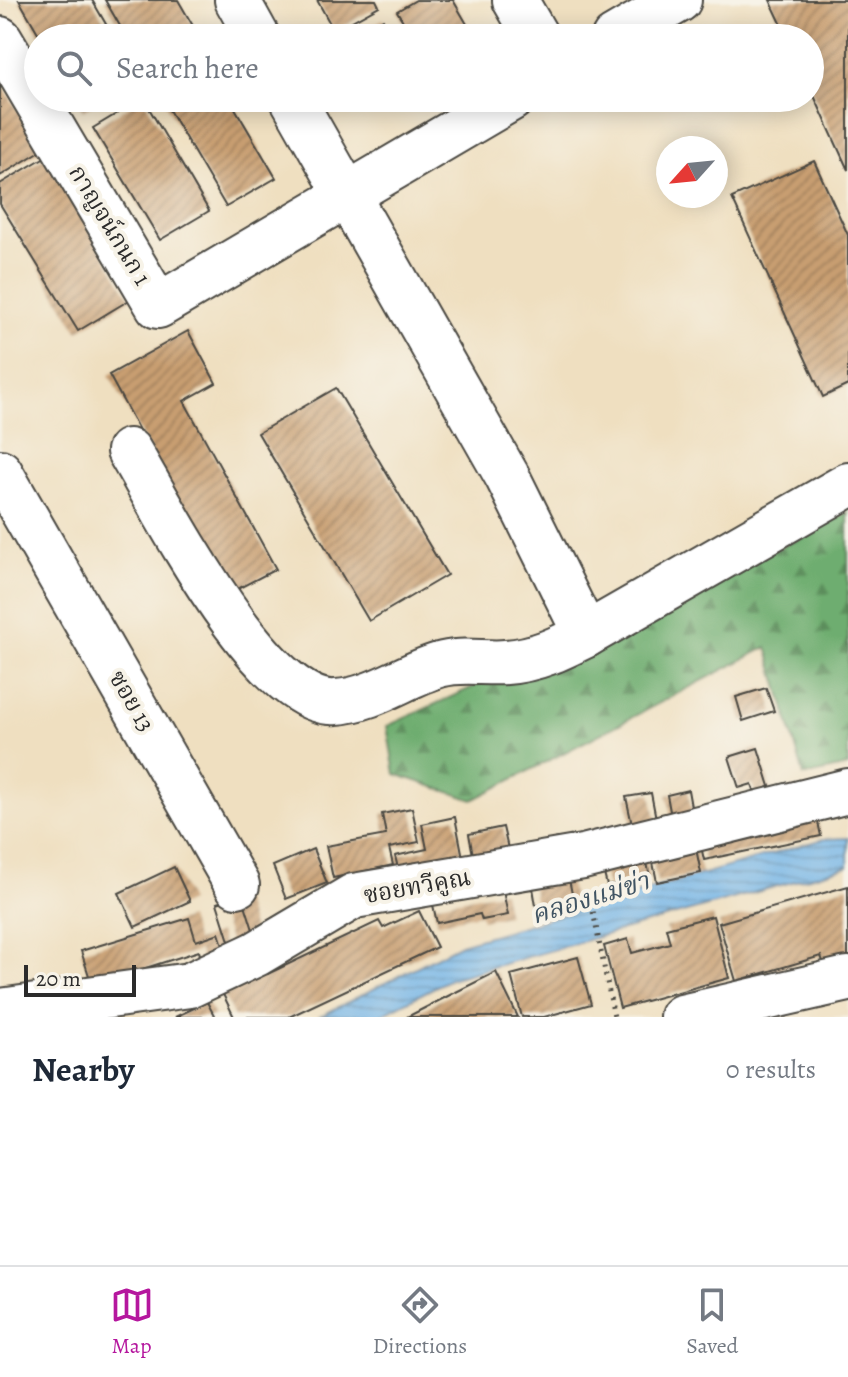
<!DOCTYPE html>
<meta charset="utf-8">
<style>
:root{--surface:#fff;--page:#f6f6f7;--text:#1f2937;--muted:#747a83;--line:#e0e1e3;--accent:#b5179e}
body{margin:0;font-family:Alegreya,"Noto Serif Thai",serif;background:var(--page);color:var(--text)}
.compass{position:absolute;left:656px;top:136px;width:72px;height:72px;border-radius:50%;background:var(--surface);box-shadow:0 4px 20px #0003;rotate:243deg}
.scale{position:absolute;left:24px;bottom:20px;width:112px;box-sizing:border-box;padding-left:8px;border:4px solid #2b2b2b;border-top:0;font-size:22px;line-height:28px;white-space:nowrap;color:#2b2b2b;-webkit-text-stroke:6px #f7f3e8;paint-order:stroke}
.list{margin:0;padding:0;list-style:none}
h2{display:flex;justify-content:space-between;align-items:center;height:104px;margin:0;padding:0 32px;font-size:34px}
h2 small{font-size:26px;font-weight:400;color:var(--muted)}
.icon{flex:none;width:44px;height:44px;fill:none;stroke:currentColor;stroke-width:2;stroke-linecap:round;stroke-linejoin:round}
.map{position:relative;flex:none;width:848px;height:1017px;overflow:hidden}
.search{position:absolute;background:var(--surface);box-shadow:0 4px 20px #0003;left:24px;right:24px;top:24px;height:88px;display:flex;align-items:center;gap:20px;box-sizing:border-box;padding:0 28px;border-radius:44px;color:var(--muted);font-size:30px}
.sheet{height:248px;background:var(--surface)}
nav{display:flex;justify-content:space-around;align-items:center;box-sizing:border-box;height:112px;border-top:2px solid var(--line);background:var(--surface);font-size:22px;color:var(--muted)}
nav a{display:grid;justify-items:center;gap:4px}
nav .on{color:var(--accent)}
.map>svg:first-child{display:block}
.forest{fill:url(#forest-firs);stroke:#4c6c4d;stroke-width:2}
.water{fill:url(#water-rules);stroke:#4e6f88;stroke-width:2}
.building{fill:url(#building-hatch)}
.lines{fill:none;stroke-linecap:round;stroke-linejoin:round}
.minor-casing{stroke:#484641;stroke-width:48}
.path{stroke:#484641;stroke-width:5;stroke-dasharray:2 6;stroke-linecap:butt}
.minor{stroke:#fff;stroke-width:44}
.labels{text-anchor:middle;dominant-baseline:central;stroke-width:8;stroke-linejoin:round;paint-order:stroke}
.street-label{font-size:24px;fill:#2b2b2b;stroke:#f7f3e8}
.water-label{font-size:26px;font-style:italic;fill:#405463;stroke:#f7f3e8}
</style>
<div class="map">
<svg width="848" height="1017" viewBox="0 0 848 1017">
<defs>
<pattern id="forest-firs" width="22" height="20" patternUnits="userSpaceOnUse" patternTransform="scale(2)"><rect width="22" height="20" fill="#6ead6f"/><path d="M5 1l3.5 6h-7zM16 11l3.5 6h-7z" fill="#5b8d5b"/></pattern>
<pattern id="water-rules" width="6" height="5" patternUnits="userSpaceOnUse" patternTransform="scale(2)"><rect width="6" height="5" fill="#71b3e6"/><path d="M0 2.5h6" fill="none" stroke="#5d92bb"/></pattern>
<pattern id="building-hatch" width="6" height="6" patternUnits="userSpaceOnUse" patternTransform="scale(2)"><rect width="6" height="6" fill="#c89e71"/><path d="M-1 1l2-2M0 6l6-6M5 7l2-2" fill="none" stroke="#a3815d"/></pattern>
</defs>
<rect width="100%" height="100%" fill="#f7f3e8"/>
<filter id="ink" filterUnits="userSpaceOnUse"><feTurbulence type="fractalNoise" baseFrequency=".0125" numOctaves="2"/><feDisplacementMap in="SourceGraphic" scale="16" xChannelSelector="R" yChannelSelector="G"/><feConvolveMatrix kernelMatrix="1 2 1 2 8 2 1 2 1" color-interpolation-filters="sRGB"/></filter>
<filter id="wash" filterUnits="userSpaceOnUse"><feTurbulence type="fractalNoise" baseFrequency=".006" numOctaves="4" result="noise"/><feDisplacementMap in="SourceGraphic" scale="32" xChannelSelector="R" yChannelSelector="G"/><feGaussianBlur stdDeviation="1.8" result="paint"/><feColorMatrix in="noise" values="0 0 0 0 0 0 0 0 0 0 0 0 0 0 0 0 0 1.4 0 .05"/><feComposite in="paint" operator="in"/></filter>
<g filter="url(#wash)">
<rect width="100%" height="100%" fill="#efdfc0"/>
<!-- forest -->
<path class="forest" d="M 848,512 L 848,766 L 804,776 L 767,647 L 473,800 L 395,774 L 387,726 L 816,531 Z"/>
<!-- water -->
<path class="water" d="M 848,838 L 848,866 L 450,979 L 377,1017 L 319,1017 L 461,944 L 824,839 Z"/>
<g id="blocks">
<!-- building -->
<g class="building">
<path d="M 19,0 L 92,0 L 114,38 L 41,38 Z"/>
<path d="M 105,0 L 178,0 L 200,38 L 127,38 Z"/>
<path d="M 317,0 L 376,0 L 379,6 L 334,31 Z"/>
<path d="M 416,0 L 453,0 L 475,38 L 413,38 L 397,11 Z"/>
<path d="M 770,0 L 848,0 L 848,170 L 810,87 L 810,38 L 788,38 Z"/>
<path d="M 383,19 L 394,38 L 350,38 Z"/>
<path d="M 0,81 L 42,150 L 0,176 Z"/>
<path d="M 76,98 L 104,98 L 83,111 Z"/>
<path d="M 143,98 L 209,211 L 160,240 L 93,128 Z"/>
<path d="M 162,98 L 229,98 L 276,178 L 226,207 Z"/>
<path d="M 45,157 L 131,299 L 78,331 L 0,204 L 0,184 Z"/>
<path d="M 814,161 L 848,235 L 848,385 L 823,397 L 732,198 Z"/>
<path d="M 188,331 L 216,383 L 184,401 L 276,569 L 228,594 L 109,375 Z"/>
<path d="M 336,388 L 447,575 L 369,621 L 258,433 Z"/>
<path d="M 766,688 L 774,711 L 743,721 L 736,697 Z"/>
<path d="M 758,748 L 774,799 L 759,804 L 752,784 L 739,788 L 729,757 Z"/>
<path d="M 688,790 L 693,818 L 672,822 L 667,795 Z"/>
<path d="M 651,793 L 657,824 L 633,829 L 626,797 Z"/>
<path d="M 412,808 L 419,842 L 389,848 L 393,865 L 333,878 L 326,846 L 386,835 L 382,814 Z"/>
<path d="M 815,808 L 821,836 L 704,860 L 698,832 Z"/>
<path d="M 455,817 L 464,863 L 398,868 L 395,856 L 427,849 L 422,824 Z"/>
<path d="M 503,827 L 509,853 L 474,860 L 469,834 Z"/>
<path d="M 694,839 L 701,873 L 657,882 L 650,848 Z"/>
<path d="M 313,849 L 327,883 L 286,899 L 273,866 Z"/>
<path d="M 645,852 L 650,878 L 607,886 L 601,861 Z"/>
<path d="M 174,867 L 190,901 L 135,927 L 119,893 Z"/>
<path d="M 568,874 L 573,899 L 536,906 L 532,882 Z"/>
<path d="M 848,886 L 848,960 L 825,967 L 821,956 L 736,981 L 719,923 Z"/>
<path d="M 503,891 L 508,915 L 482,920 L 480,914 L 437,923 L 433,905 Z"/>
<path d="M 242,895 L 255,936 L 230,944 L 217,903 Z"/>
<path d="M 419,911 L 437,947 L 289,1017 L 234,1017 L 220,988 L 265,966 L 268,974 L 379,921 L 383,928 Z"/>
<path d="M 713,916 L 729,978 L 620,1008 L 604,946 L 628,939 L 632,953 L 670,943 L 666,928 Z"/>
<path d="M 189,918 L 196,941 L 219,933 L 226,954 L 202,962 L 199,951 L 92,985 L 81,951 Z"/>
<path d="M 578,957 L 591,1004 L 544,1017 L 522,1017 L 511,975 Z"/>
<path d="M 496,972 L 518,1017 L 407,1017 L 452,994 Z"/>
<path d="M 207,1002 L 215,1017 L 175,1017 Z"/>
</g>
</g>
</g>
<g filter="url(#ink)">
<use href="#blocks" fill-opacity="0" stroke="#484641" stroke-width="2"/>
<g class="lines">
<!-- minor casing -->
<g class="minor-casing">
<g id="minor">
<path d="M 237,0 L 258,38"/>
<path d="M 515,0 L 537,38"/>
<path d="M 614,38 L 679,0"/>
<path d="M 0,39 L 158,306 L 512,98"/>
<path d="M 292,98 L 507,476 L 586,635"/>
<path d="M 129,451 C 163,508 264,708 336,702 C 373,700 405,675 439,665 C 461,658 484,664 506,662 C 536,660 560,648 586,635 L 848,485"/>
<path d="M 0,472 L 237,885"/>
<path d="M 0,1011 L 190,985 L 256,954 L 354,896 L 583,857 L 848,791"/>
<path d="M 682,1017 L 848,979"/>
</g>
</g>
<!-- path -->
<path class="path" d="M 590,896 L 614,1017"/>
<!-- minor -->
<use href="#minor" class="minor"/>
</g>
</g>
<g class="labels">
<!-- street labels -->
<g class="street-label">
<text transform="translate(110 225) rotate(59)">กาญจน์กนก 1</text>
<text transform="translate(132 701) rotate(60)">ซอย 13</text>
<text transform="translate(417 886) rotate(-10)">ซอยทวีคูณ</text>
</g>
<!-- water labels -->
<g class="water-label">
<text transform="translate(590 898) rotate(-17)">คลองแม่ข่า</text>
</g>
</g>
</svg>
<svg class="compass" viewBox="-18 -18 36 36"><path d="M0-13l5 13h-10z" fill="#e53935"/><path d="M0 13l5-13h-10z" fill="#747a83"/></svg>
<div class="scale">20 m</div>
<div class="search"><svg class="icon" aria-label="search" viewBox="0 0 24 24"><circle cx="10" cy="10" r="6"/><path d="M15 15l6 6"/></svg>Search here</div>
</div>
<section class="sheet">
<h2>Nearby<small>0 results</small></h2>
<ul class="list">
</ul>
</section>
<nav>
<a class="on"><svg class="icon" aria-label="map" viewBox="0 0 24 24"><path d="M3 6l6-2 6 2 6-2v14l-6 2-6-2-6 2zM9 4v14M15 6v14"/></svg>Map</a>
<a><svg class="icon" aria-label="directions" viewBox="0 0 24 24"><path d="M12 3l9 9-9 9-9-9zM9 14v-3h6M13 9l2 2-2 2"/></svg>Directions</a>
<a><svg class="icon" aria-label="saved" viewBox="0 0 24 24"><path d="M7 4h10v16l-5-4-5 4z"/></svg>Saved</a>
</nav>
